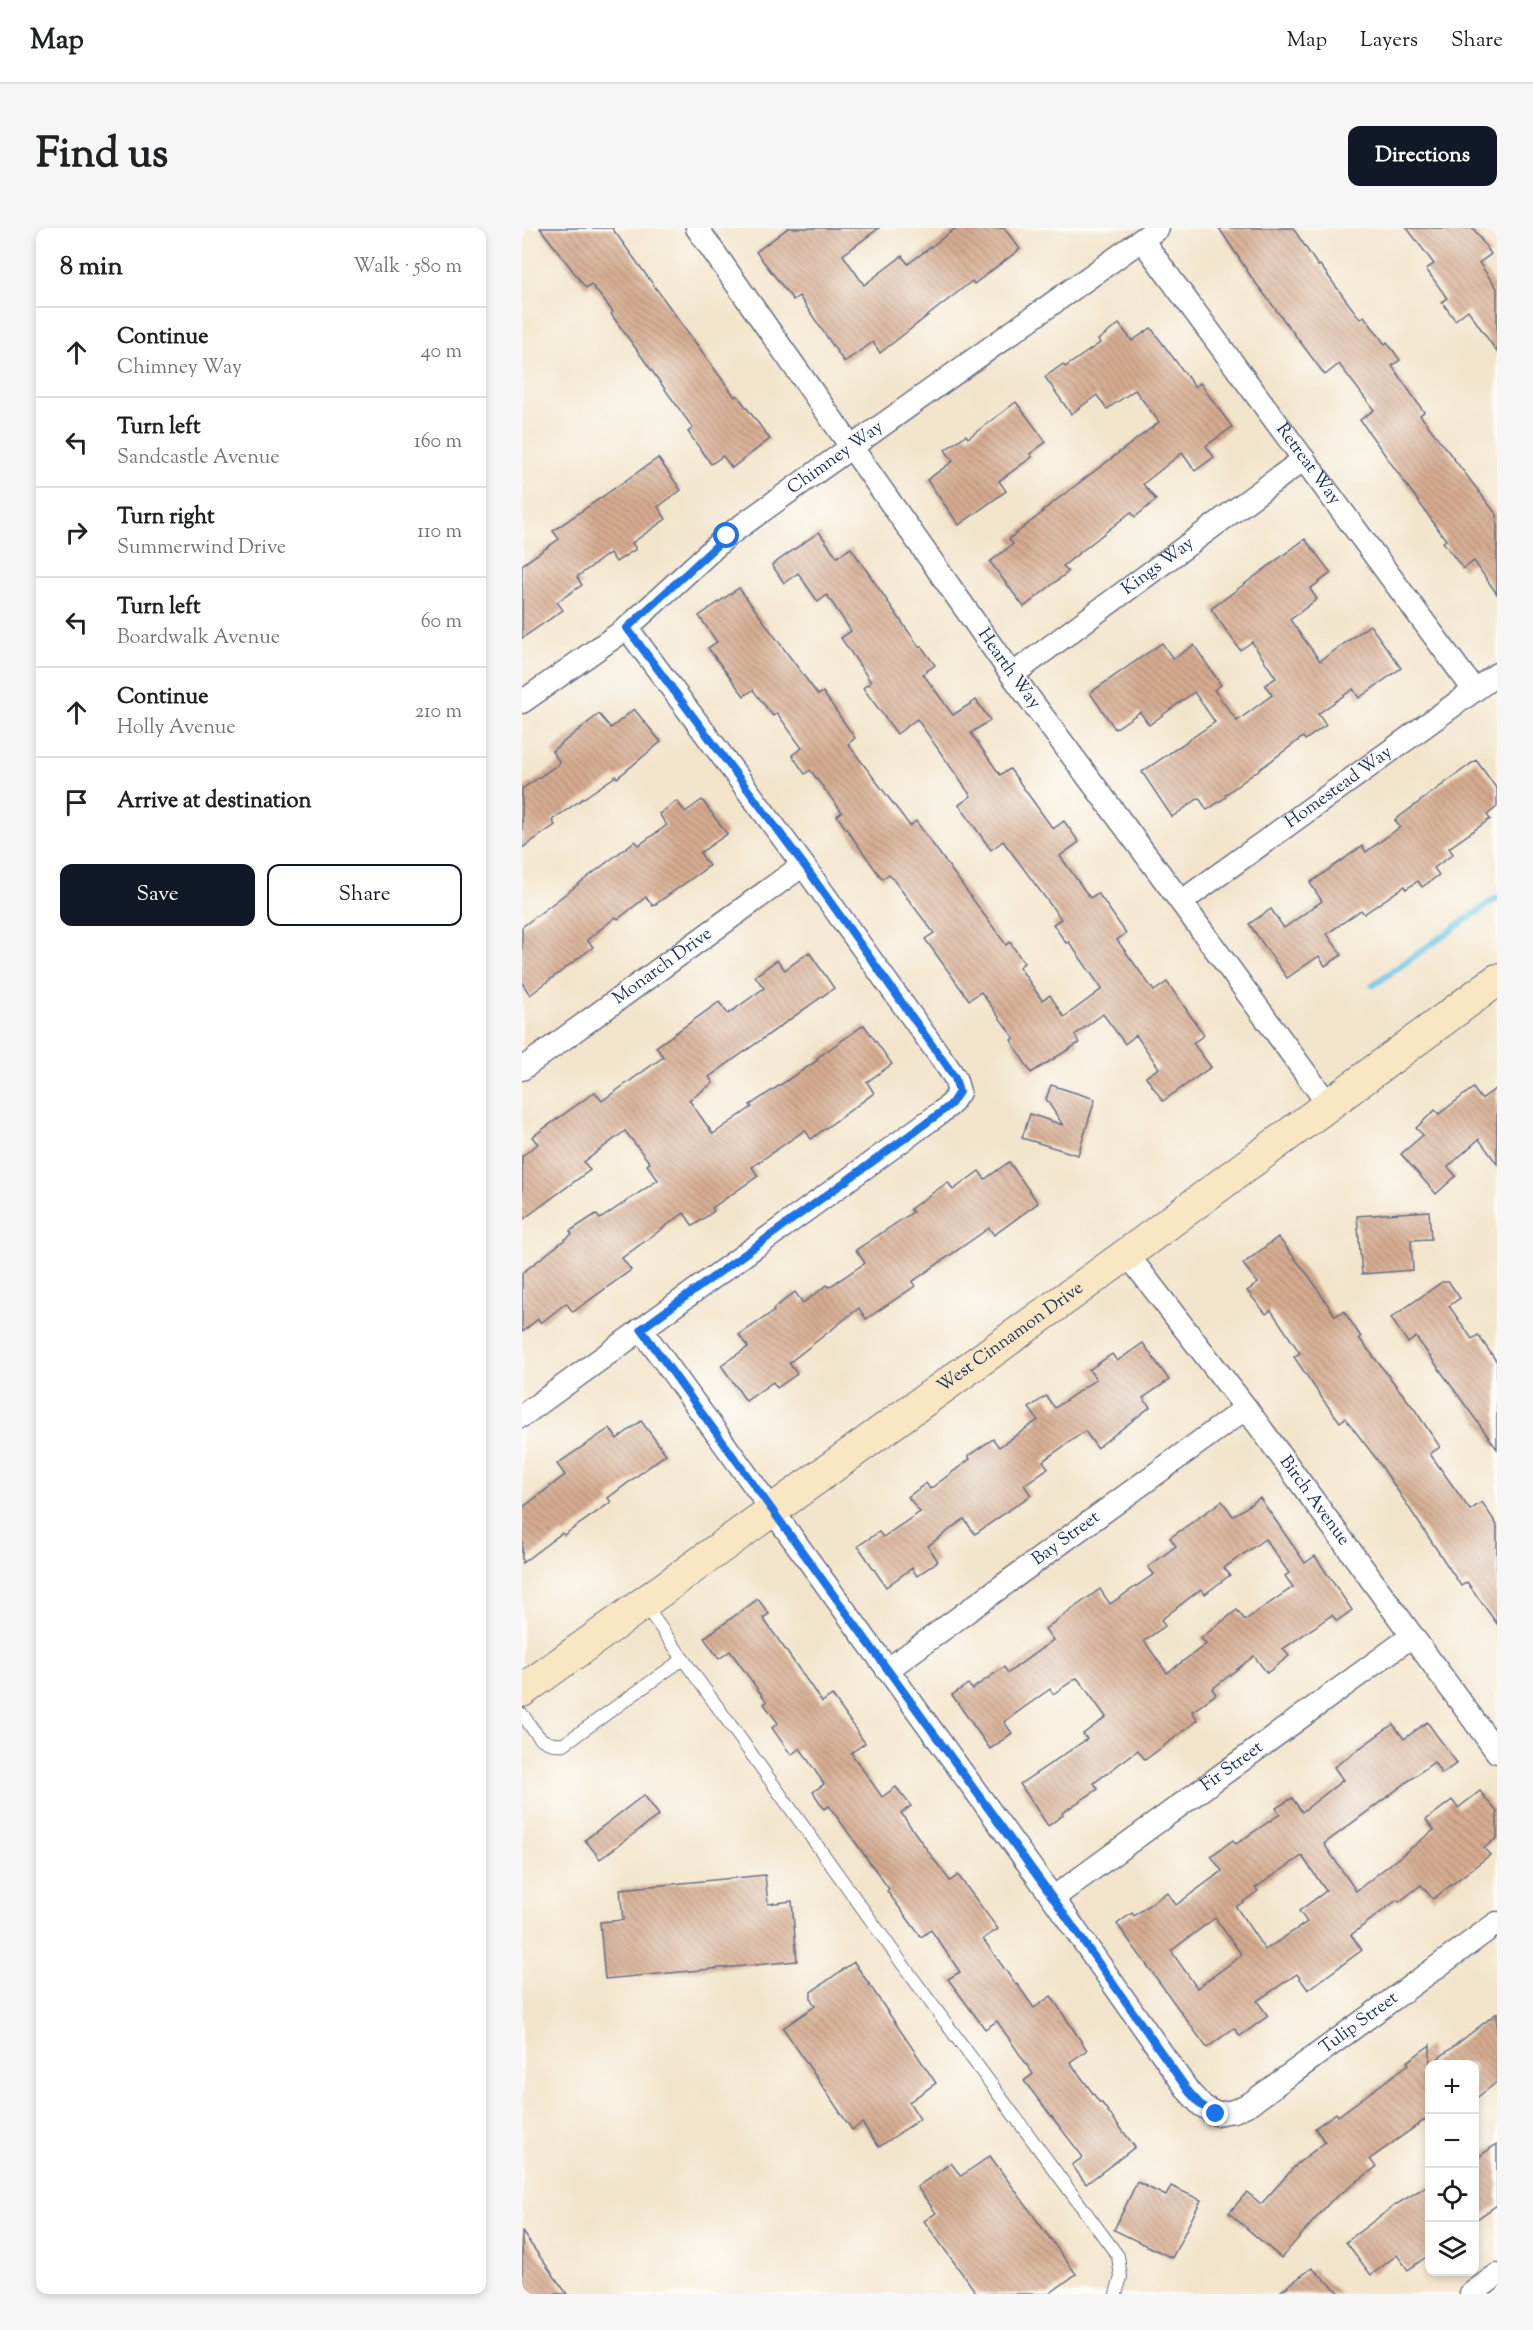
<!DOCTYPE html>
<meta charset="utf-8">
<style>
:root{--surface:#fff;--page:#f6f6f6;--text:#202124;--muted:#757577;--line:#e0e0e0;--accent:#111827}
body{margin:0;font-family:"Sorts Mill Goudy",serif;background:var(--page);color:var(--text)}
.controls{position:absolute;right:18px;bottom:18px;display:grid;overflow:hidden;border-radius:12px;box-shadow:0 3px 9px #0003}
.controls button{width:54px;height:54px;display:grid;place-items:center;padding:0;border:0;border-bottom:2px solid var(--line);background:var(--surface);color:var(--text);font:30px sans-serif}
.stop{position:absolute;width:18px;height:18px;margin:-14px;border:4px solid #1a73e8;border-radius:50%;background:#fff}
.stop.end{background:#1a73e8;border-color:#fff;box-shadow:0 2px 6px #0008}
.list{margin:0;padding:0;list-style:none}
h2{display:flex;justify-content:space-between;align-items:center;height:78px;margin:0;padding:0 24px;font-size:26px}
h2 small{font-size:20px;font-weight:400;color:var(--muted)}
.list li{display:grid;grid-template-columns:39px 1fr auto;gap:18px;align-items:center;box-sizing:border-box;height:90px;padding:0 24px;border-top:2px solid var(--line)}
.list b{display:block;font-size:22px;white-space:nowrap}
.list p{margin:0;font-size:20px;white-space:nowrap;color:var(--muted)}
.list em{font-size:20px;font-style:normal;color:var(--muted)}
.actions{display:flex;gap:12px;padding:18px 24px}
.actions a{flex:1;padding:14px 0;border:2px solid var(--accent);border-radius:12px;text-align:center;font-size:21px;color:var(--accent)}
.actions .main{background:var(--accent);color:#fff}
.icon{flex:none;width:33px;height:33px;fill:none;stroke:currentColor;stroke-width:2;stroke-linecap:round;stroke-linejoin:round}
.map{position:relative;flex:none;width:975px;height:2066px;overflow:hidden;border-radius:12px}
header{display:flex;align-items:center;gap:36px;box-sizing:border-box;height:84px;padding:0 30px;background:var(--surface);border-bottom:2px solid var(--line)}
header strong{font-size:28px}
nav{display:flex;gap:33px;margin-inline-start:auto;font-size:21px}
.intro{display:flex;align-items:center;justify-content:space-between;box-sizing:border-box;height:144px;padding:0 36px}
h1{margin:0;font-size:42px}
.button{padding:15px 27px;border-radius:12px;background:var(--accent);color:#fff;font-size:21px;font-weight:700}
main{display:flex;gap:36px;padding:0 36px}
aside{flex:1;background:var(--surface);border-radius:12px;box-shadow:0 3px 9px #0003}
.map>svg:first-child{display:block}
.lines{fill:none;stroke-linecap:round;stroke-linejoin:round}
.stream{stroke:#68c5e6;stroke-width:7}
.building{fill:url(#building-back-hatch);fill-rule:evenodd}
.service-casing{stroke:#676f84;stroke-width:14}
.minor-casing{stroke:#676f84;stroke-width:25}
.secondary-casing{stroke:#676f84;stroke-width:34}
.service{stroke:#fff;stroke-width:12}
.minor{stroke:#fff;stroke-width:22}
.secondary{stroke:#f9e7c3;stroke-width:32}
.route{stroke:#1a73e8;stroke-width:8}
.labels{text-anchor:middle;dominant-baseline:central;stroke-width:5;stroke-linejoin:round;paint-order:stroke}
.street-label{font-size:18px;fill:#1b2f5e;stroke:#fdfcf7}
</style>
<header>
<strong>Map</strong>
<nav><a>Map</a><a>Layers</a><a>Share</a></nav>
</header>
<div class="intro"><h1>Find us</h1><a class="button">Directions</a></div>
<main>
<aside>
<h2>8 min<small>Walk · 580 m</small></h2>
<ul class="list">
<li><svg class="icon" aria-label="ahead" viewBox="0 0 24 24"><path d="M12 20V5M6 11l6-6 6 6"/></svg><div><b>Continue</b><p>Chimney Way</p></div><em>40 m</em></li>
<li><svg class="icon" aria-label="left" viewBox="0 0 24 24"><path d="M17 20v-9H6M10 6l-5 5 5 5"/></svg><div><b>Turn left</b><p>Sandcastle Avenue</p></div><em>160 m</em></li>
<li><svg class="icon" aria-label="right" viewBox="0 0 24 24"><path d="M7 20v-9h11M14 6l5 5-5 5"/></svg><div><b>Turn right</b><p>Summerwind Drive</p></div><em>110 m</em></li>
<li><svg class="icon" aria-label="left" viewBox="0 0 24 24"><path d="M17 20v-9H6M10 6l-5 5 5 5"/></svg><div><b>Turn left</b><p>Boardwalk Avenue</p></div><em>60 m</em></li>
<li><svg class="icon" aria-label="ahead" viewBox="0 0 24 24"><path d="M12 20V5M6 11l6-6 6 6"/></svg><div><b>Continue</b><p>Holly Avenue</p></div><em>210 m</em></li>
<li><svg class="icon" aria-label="arrive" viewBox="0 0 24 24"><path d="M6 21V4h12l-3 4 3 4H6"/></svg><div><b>Arrive at destination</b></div></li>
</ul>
<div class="actions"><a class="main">Save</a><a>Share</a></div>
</aside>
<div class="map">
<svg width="975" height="2066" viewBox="0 0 975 2066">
<defs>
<pattern id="building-back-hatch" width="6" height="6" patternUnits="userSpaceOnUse" patternTransform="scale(1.5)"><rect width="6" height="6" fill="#d6ac90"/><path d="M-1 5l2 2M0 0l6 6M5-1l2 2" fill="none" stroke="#ad8c79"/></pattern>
</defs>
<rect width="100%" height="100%" fill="#fdfcf7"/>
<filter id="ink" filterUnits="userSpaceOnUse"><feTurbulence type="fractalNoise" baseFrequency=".0167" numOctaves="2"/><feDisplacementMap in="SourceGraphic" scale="12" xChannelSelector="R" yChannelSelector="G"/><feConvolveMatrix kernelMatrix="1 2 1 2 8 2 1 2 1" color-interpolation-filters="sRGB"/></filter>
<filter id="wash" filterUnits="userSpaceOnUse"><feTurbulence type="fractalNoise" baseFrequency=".008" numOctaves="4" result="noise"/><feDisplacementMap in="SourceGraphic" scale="24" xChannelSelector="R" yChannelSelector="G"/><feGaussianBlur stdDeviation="1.35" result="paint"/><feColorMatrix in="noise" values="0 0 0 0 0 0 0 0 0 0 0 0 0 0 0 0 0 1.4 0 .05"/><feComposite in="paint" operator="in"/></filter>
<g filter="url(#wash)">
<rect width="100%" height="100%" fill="#f3e5cc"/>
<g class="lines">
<!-- stream -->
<path class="stream" d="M 851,757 L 975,670"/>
</g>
<g id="blocks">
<!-- building -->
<g class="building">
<path d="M 18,0 L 90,0 L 213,169 L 215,167 L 248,211 L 210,240 L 201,228 L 189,236 L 166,204 L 171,200 L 89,86 L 91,84 L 69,56 L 64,60 Z"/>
<path d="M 266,0 L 357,0 L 321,27 L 342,57 L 380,28 L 386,36 L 434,0 L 482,0 L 498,21 L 452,56 L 450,53 L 358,125 L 351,114 L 322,134 L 277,68 L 271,72 L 234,24 Z"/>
<path d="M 697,0 L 771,0 L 796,38 L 798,37 L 838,91 L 842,88 L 863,116 L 865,114 L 878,132 L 870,138 L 902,184 L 898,187 L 975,287 L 975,366 L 952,333 L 941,341 L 921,314 L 924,312 L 838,192 L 852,182 L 817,136 L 803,147 L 730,50 Z"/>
<path d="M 885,0 L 951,0 L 969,26 L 957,35 L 975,60 L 975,124 L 946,82 L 933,92 L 920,74 L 925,70 L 904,41 L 912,36 Z"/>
<path d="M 597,96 L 610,113 L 629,100 L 673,159 L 678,155 L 710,199 L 684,218 L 692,229 L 673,243 L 660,225 L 621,256 L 634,272 L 613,289 L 609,284 L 541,338 L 546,344 L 502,379 L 468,334 L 491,316 L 487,311 L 521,284 L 520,283 L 637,194 L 613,162 L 585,181 L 575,167 L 549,186 L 523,149 L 541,136 L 543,139 L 578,115 L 576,112 Z"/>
<path d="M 494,174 L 524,214 L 508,226 L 510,229 L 477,253 L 484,263 L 437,297 L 405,252 L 431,233 L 423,222 L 444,207 L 446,210 Z"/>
<path d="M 136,230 L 159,262 L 136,279 L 144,291 L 110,315 L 114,321 L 94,334 L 88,325 L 55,349 L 60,357 L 35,374 L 41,382 L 0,410 L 0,337 L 37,311 L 31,303 Z"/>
<path d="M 297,304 L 315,329 L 329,320 L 397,419 L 399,418 L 413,437 L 401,446 L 431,487 L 454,472 L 468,492 L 449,505 L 478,547 L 488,541 L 531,601 L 542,593 L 557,614 L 538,628 L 568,670 L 576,665 L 604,705 L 595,712 L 632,763 L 645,754 L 682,807 L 671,815 L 689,839 L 641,873 L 624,849 L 637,840 L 614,807 L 603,816 L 581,786 L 553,807 L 557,815 L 509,845 L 489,812 L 492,810 L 459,764 L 447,772 L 403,711 L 412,705 L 367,646 L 360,651 L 315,588 L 320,584 L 288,542 L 283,546 L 270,527 L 280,520 L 255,485 L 251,488 L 231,462 L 222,468 L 186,420 L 195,414 L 177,388 L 217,360 L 296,467 L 301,464 L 333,510 L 326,516 L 388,598 L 394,593 L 484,717 L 488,714 L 502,735 L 497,739 L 520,772 L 528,767 L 542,789 L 580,761 L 547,714 L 544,715 L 531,696 L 539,691 L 481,613 L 469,622 L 437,577 L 449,568 L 395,491 L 375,506 L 341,460 L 349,454 L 319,410 L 329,403 L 305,367 L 296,374 L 276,345 L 262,355 L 250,337 Z"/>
<path d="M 783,311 L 809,345 L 788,361 L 795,371 L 768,392 L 798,433 L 848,397 L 879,440 L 837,470 L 831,461 L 796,486 L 804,497 L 783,512 L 781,509 L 703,567 L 704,569 L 685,582 L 677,570 L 650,589 L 620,544 L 693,494 L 672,464 L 627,497 L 618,484 L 593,501 L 568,465 L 640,415 L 651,431 L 672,417 L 699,457 L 692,462 L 715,493 L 750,467 L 743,457 L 754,450 L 730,414 L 718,422 L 689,381 Z"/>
<path d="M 112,481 L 139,514 L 95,550 L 94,548 L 30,592 L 33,597 L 0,620 L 0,561 L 38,535 L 30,523 L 77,486 L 89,500 Z"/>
<path d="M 954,532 L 975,561 L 975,579 L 965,587 L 968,591 L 927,620 L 931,626 L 912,640 L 917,647 L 900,659 L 896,653 L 884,661 L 883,658 L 842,686 L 839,682 L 805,706 L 820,727 L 803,738 L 797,728 L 765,750 L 727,696 L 749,681 L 762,700 L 800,673 L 788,655 L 840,618 L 844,624 L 878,599 L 873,592 Z"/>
<path d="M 180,572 L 205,606 L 178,625 L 187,638 L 131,678 L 124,669 L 96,691 L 94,689 L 65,712 L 71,719 L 8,767 L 0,755 L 0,699 L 113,613 L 117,617 L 145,597 L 137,586 L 155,573 L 163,584 Z"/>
<path d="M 287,724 L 312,760 L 187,849 L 191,855 L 167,872 L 191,906 L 230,879 L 228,877 L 296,832 L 295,830 L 342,797 L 370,836 L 345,854 L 352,865 L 289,911 L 283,902 L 230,939 L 236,948 L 190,980 L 192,983 L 171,998 L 162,985 L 126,1011 L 100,1030 L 109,1042 L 51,1084 L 44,1075 L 19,1095 L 16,1091 L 0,1104 L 0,1045 L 50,1006 L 48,1003 L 74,986 L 78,991 L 136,952 L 125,937 L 128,935 L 103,903 L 62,934 L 68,942 L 0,992 L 0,928 L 16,916 L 10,909 L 73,864 L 80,873 L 141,829 L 134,819 L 197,774 L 206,786 L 242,760 L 233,748 L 255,732 L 263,742 Z"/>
<path d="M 529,857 L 573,871 L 556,927 L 500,910 L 508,886 L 541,897 L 524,871 Z"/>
<path d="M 951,860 L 959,871 L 975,860 L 975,936 L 957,911 L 926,939 L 934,948 L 914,966 L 879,926 L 901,907 L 894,900 L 913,882 L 917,886 Z"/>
<path d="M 487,934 L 516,975 L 472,1007 L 467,1000 L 390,1054 L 393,1058 L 344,1091 L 337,1080 L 267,1135 L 275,1146 L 255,1160 L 251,1154 L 224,1173 L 199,1137 L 226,1119 L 217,1107 L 252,1083 L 251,1081 L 273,1064 L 281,1075 L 305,1057 L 307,1059 L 343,1035 L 334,1022 L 391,984 L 388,981 L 426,954 L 431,962 L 457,943 L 463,951 Z"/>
<path d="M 907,983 L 909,1011 L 889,1012 L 891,1042 L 840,1046 L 835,988 Z"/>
<path d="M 756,1009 L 789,1051 L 813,1088 L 822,1083 L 839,1109 L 837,1110 L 893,1182 L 918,1219 L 908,1226 L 948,1282 L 960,1274 L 975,1297 L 975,1396 L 945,1354 L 939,1358 L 856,1233 L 823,1190 L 818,1194 L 802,1173 L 772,1129 L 778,1125 L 749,1082 L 744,1086 L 725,1063 L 736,1055 L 721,1036 Z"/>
<path d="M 920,1054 L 927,1054 L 938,1070 L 927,1078 L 950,1111 L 956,1107 L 975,1134 L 975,1221 L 894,1109 L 886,1115 L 869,1090 Z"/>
<path d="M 621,1115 L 647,1152 L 621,1170 L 628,1179 L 575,1220 L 563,1203 L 521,1233 L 526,1240 L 502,1257 L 509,1267 L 453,1306 L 442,1291 L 406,1318 L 416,1333 L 395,1348 L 390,1340 L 364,1359 L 336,1318 L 357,1304 L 361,1309 L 398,1284 L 386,1269 L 404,1255 L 408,1261 L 448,1231 L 446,1228 L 471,1211 L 477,1219 L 516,1192 L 507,1180 L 524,1168 L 533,1180 L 574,1151 L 567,1142 L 590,1126 L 595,1133 Z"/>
<path d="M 119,1193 L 144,1226 L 86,1270 L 89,1274 L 42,1307 L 40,1305 L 0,1335 L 0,1280 L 43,1247 L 35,1236 L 88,1200 L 95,1211 Z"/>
<path d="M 738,1270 L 783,1335 L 793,1328 L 830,1382 L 815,1393 L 810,1387 L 761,1421 L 767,1428 L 745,1445 L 732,1428 L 690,1461 L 694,1466 L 670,1484 L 676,1492 L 623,1532 L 616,1522 L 572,1555 L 576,1561 L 540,1585 L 541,1587 L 526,1598 L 498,1556 L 565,1511 L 561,1506 L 584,1489 L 560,1456 L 555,1450 L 531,1466 L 528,1461 L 482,1494 L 490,1505 L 468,1521 L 430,1467 L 446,1456 L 450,1461 L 482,1439 L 486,1445 L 531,1412 L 523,1401 L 578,1361 L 588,1376 L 632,1346 L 626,1339 L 654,1318 L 648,1310 L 700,1273 L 711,1288 ZM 743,1311 L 767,1345 L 763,1348 L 771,1359 L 723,1392 L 715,1382 L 679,1410 L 684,1416 L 645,1445 L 622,1413 L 643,1398 L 639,1392 L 679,1361 L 683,1366 L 708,1347 L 702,1340 Z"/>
<path d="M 236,1371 L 247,1386 L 241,1390 L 300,1474 L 310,1467 L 343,1515 L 329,1525 L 360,1569 L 374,1559 L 389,1578 L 379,1585 L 408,1626 L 428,1653 L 436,1647 L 476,1701 L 461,1711 L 494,1757 L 495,1756 L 512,1780 L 529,1768 L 565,1822 L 548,1834 L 578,1875 L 579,1874 L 613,1919 L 564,1956 L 550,1937 L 561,1929 L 502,1853 L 511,1846 L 475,1793 L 463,1801 L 426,1751 L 438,1744 L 409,1702 L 399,1709 L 365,1663 L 367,1661 L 307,1578 L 302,1581 L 291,1564 L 302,1556 L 278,1520 L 269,1527 L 250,1500 L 256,1495 L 242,1476 L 245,1474 L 208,1423 L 197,1431 L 182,1410 Z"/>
<path d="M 905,1494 L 935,1535 L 920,1546 L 912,1534 L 802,1616 L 834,1663 L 912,1602 L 904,1592 L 930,1572 L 936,1580 L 958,1563 L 975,1584 L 975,1610 L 962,1620 L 968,1627 L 911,1671 L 899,1657 L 877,1674 L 875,1672 L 829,1707 L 840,1722 L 786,1762 L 775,1746 L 735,1773 L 746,1788 L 718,1808 L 712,1800 L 685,1820 L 595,1696 L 610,1685 L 612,1688 L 645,1664 L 654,1677 L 700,1643 L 689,1628 L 711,1612 L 714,1616 L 758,1586 L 754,1580 L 770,1570 L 780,1584 L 821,1552 L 812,1539 L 871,1496 L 882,1511 ZM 780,1628 L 804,1663 L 777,1683 L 785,1694 L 743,1722 L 714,1679 L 736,1663 L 733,1660 ZM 693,1690 L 720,1727 L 675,1760 L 649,1723 Z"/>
<path d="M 122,1567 L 137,1587 L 78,1631 L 63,1612 Z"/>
<path d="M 243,1647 L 246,1676 L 270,1673 L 275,1733 L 83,1751 L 78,1694 L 101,1692 L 98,1661 Z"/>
<path d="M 332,1734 L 414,1855 L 387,1874 L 398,1891 L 357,1919 L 340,1895 L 330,1902 L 261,1800 L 293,1778 L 289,1771 L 289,1764 Z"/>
<path d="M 975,1785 L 975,1854 L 952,1872 L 952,1836 L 909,1836 Z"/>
<path d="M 908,1817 L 908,1888 L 848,1931 L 854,1939 L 809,1973 L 759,2030 L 707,1985 L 725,1964 L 739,1976 L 775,1936 L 803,1914 L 793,1900 L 814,1885 L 816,1888 L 887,1836 L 885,1834 Z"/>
<path d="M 975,1916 L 975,1977 L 952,1993 L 952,1932 Z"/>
<path d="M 468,1928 L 554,2046 L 527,2066 L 455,2066 L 402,1993 L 414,1985 L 395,1959 L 429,1935 L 439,1948 Z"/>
<path d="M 615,1954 L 644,1968 L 649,1958 L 679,1972 L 650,2030 L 592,2002 Z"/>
<path d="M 908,1956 L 908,2026 L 886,2042 L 875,2027 L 849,2047 L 824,2014 L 873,1977 Z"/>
<path d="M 0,2004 L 45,2066 L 0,2066 Z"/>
<path d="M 790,2040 L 819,2066 L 755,2066 Z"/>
</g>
</g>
</g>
<g filter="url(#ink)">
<use href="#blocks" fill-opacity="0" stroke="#676f84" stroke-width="1.5"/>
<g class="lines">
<!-- service casing -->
<g class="service-casing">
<g id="service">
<path d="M 161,1431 L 384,1741 L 596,2028 L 599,2049 L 594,2066"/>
<path d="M 0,1486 C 13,1503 18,1519 42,1516 L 161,1431 L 122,1376"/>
</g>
</g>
<!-- minor casing -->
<g class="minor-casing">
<g id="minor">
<path id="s1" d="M 175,0 L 490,447 L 659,674 L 806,876"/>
<path id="s2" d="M 620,12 L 952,462"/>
<path id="s3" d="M 490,447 L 782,231"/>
<path id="s4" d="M 0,474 L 105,400 L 205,308 L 636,0"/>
<path id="s5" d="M 659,674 L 975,446"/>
<path id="s6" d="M 0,841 L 281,637"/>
<path id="s7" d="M 605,1026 L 724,1180 L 975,1524"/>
<path id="s8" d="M 119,1101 L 531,1670 L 667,1864 L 679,1877 L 694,1886 L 712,1883 L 729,1875 L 975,1695"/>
<path d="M 0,1188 L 418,885 L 429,876 L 437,864 L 433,850 L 425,838 L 281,637 L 105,400"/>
<path id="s9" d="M 365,1442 L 724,1180"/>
<path id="s10" d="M 531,1670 L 890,1408"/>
<path d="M 949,2066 L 975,2047"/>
</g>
</g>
<!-- secondary casing -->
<g class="secondary-casing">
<g id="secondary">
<path id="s11" d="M 0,1463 L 605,1026 L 975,752"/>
</g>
</g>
<!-- service -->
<use href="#service" class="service"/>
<!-- minor -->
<use href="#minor" class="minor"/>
<!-- secondary -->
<use href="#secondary" class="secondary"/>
</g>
</g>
<g class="lines" filter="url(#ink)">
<!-- route -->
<path class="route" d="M 205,308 L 105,400 L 282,637 L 425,838 L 433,850 L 437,864 L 429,876 L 418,885 L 119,1101 L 531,1670 L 667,1864 L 679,1877 L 694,1886"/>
</g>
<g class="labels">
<!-- street labels -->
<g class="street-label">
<text stroke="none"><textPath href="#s4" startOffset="398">Chimney Way</textPath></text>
<text stroke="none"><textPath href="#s2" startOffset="279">Retreat Way</textPath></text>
<text stroke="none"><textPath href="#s3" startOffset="182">Kings Way</textPath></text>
<text stroke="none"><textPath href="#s1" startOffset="540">Hearth Way</textPath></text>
<text stroke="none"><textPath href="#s5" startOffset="195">Homestead Way</textPath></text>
<text stroke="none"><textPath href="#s6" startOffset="174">Monarch Drive</textPath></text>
<text stroke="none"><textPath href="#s11" startOffset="603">West Cinnamon Drive</textPath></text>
<text stroke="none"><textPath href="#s7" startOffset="310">Birch Avenue</textPath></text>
<text stroke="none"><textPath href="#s9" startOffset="222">Bay Street</textPath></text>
<text stroke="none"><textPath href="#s10" startOffset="222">Fir Street</textPath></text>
<text stroke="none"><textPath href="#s8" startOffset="1146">Tulip Street</textPath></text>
</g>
</g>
</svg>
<div class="controls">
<button>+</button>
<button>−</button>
<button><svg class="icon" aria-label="locate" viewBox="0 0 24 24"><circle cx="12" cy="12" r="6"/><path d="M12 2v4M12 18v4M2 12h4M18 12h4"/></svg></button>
<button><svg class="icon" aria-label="layers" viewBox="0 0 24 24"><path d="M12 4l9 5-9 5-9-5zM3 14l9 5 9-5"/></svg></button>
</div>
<div class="stop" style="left:205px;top:308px"></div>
<div class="stop end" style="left:694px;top:1886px"></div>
</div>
</main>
